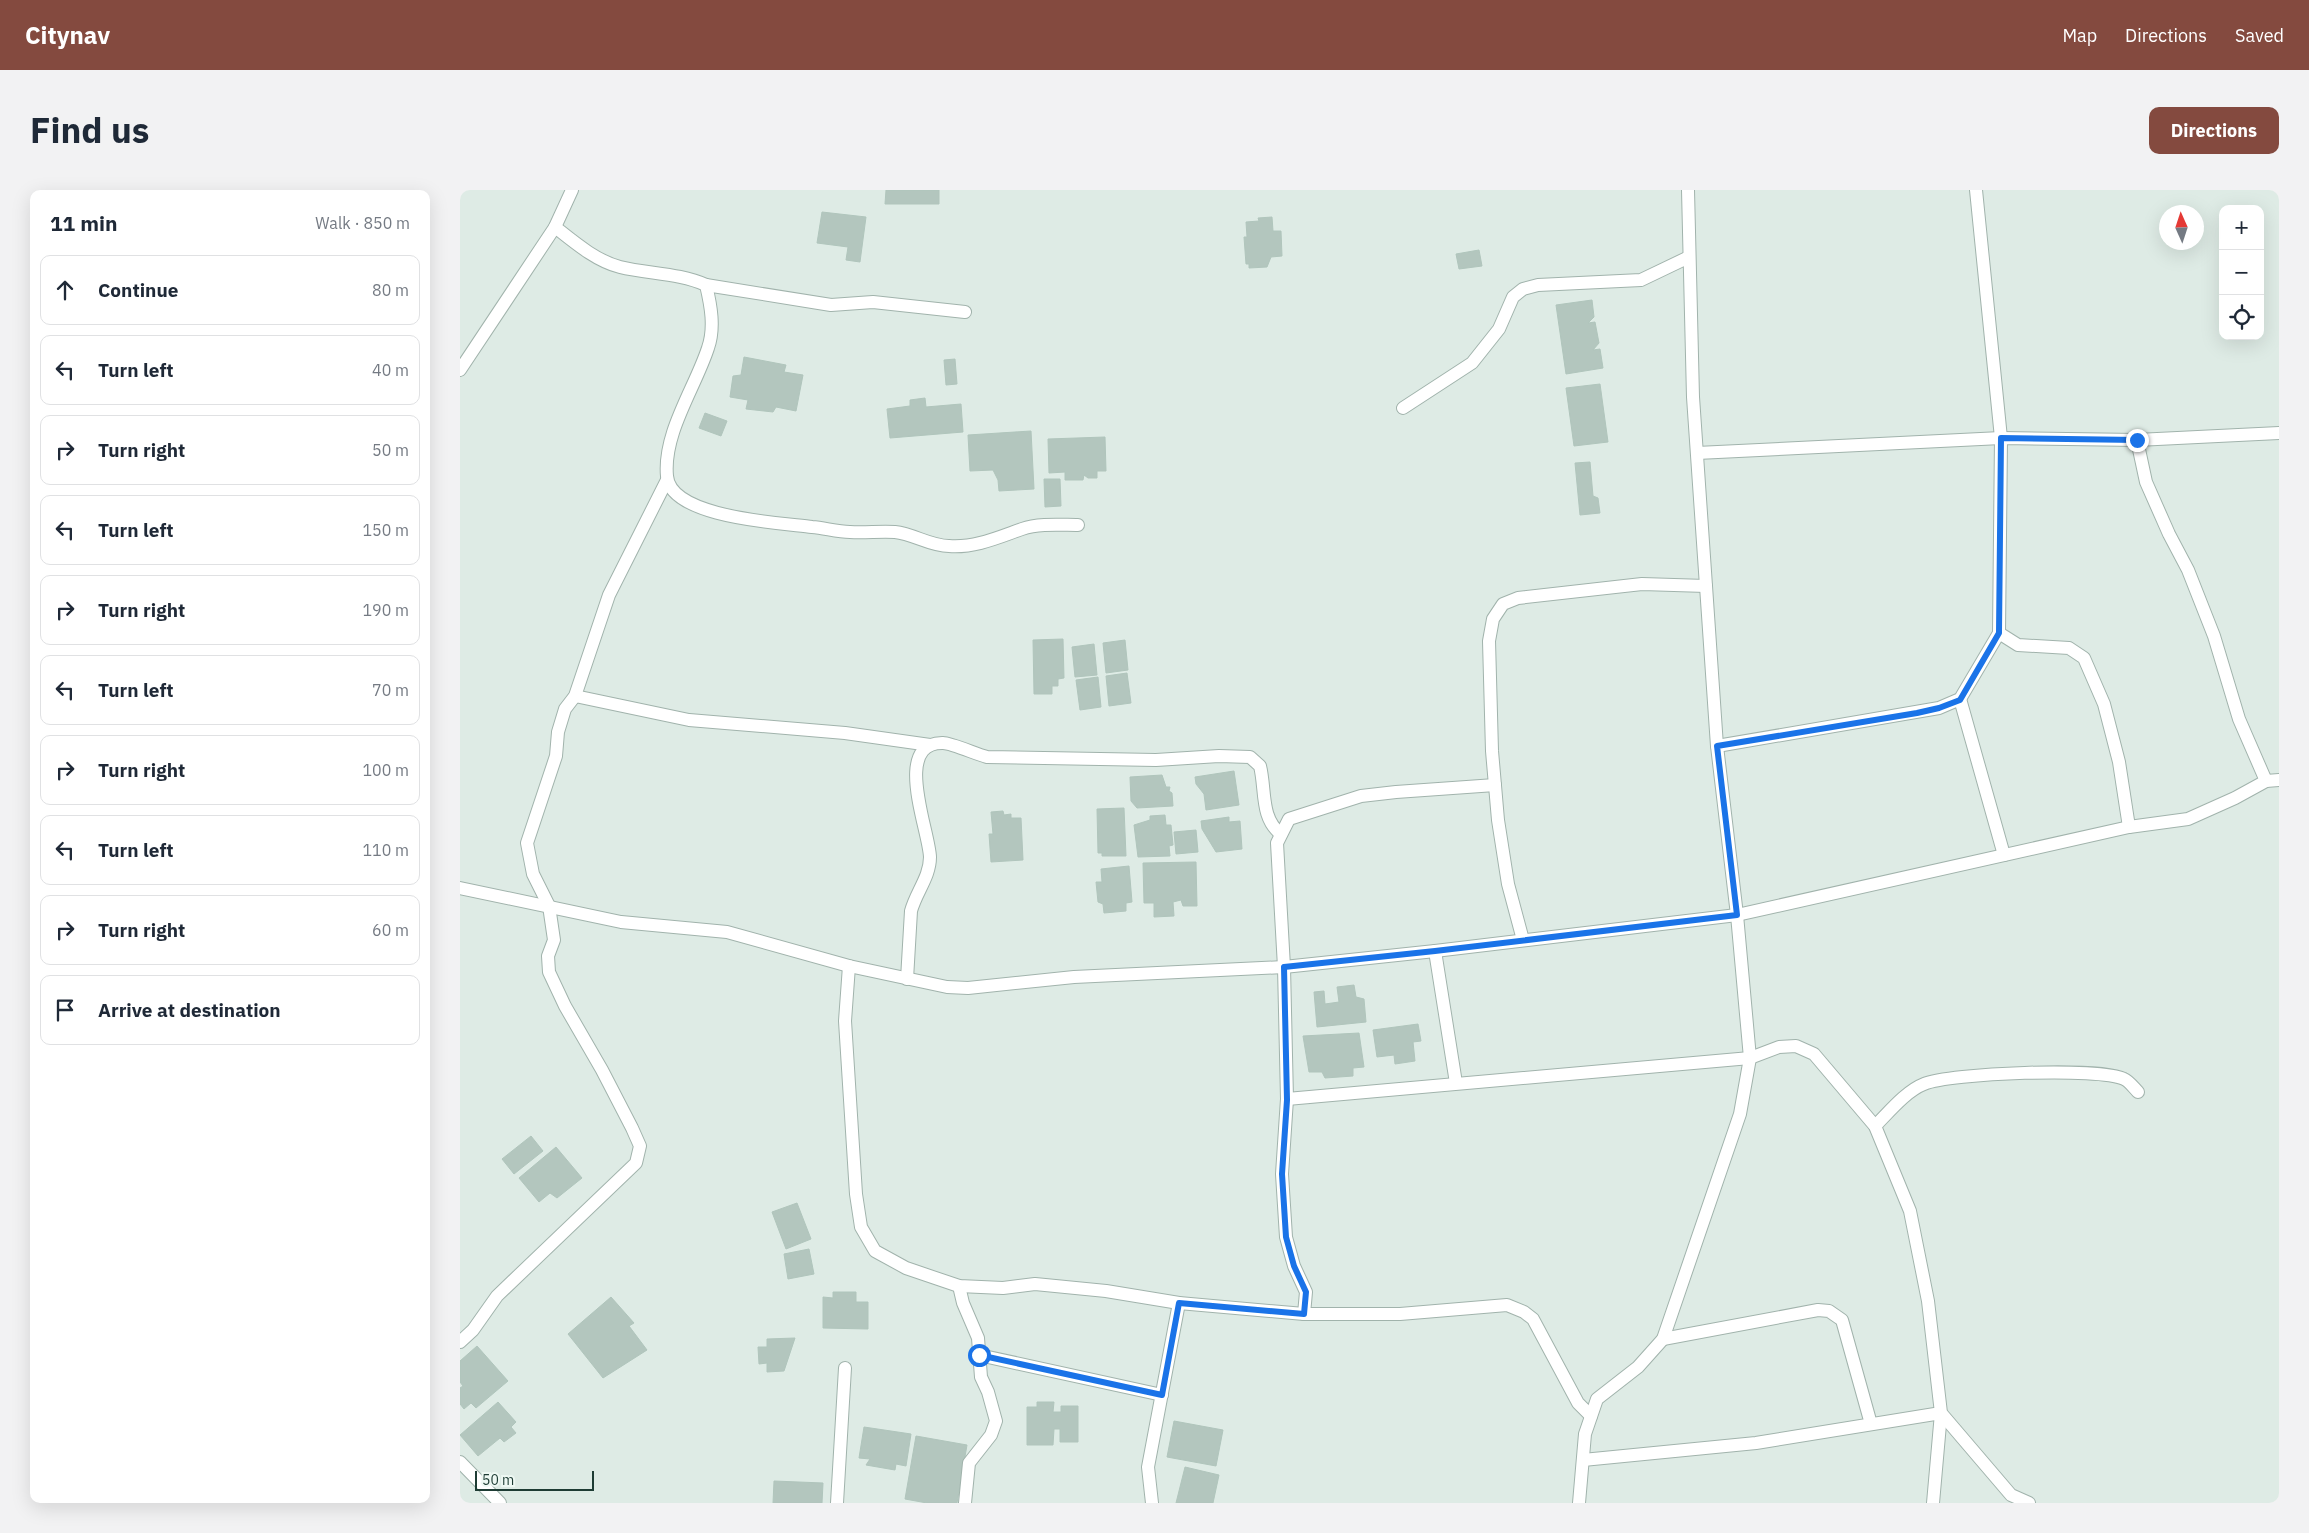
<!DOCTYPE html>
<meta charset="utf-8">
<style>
:root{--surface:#fff;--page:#f2f2f3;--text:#1f2937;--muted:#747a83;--line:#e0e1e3;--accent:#844a3f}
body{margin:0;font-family:"IBM Plex Sans",sans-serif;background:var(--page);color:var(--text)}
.controls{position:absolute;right:15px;top:15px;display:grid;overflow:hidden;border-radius:10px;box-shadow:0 5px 20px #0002}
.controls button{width:45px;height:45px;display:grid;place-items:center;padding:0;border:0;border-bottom:1px solid var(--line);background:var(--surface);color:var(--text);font:25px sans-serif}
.compass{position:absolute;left:1699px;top:15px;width:45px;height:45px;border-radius:50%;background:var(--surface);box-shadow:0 5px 20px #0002;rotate:357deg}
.scale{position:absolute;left:15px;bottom:12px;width:119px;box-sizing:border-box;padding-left:5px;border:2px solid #1e3c34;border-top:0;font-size:14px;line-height:18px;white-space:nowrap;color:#1e3c34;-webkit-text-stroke:4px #eef8f3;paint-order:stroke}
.stop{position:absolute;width:15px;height:15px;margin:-11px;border:4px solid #1a73e8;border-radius:50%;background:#fff}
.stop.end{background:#1a73e8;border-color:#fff;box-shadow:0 1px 5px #0008}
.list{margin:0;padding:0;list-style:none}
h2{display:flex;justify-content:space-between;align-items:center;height:65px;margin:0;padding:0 20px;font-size:21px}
h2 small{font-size:16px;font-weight:400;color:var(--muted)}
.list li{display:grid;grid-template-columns:32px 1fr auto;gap:15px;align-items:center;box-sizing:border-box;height:70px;margin:0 10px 10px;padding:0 10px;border:1px solid var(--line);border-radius:10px}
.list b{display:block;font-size:19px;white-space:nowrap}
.list em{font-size:16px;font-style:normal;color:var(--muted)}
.icon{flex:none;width:28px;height:28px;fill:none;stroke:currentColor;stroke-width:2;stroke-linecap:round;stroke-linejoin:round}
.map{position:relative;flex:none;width:1819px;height:1313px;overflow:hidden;border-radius:10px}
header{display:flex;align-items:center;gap:30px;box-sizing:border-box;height:70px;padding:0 25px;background:var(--accent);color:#fff}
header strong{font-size:24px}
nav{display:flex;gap:28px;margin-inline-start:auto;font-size:18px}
.intro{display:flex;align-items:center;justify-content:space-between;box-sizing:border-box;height:120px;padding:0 30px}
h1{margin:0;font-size:35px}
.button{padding:12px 22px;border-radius:10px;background:var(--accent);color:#fff;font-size:18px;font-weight:700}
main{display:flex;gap:30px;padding:0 30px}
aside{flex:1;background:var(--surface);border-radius:10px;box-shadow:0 5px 20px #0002}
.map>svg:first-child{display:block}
.building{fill:#b3c6be;stroke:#b0c5bc}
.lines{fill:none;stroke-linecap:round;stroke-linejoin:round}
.minor-casing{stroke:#a1b3ac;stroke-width:14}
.minor{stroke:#fff;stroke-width:12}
.route{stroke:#1a73e8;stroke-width:6}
</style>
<header>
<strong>Citynav</strong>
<nav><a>Map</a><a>Directions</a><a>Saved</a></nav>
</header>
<div class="intro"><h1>Find us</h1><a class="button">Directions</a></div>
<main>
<aside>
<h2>11 min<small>Walk · 850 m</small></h2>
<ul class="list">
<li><svg class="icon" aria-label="ahead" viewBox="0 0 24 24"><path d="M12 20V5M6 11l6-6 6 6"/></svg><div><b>Continue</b></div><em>80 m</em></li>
<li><svg class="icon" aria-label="left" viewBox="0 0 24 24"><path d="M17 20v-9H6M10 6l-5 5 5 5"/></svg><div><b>Turn left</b></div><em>40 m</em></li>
<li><svg class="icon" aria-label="right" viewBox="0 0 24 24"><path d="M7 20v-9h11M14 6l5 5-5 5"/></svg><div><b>Turn right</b></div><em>50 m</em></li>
<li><svg class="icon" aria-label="left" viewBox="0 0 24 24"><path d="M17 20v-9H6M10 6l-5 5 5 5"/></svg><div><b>Turn left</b></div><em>150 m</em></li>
<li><svg class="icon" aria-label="right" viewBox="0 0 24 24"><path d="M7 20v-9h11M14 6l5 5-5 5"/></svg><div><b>Turn right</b></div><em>190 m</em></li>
<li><svg class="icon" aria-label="left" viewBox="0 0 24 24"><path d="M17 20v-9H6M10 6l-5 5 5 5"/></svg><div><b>Turn left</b></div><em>70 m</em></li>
<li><svg class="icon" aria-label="right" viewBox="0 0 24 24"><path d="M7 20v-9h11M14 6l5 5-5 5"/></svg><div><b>Turn right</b></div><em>100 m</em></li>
<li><svg class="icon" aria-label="left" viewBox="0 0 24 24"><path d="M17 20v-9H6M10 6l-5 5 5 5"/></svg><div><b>Turn left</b></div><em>110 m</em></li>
<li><svg class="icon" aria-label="right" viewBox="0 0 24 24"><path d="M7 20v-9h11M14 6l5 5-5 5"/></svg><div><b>Turn right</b></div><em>60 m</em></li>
<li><svg class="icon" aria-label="arrive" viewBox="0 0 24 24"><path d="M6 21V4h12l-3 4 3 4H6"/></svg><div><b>Arrive at destination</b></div></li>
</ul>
</aside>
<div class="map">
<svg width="1819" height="1313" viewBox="0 0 1819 1313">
<rect width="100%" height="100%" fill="#deebe5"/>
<!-- building -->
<g class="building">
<path d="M 426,0 L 479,0 L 479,14 L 425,14 Z"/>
<path d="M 362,22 L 406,27 L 400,72 L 386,70 L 388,57 L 357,53 Z"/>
<path d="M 812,27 L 813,41 L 821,41 L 822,66 L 811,67 L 807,77 L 789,78 L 789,74 L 786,74 L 784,47 L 787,47 L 786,32 L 799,31 L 798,28 Z"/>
<path d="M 1019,60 L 1022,76 L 999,79 L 996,64 Z"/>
<path d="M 1132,110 L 1134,127 L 1128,133 L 1135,132 L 1139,153 L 1133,160 L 1140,159 L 1143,178 L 1106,184 L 1096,115 Z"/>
<path d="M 284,167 L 326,175 L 324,182 L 343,185 L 336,221 L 316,217 L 313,222 L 286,219 L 288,210 L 270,207 L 273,186 L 281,185 Z"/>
<path d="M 495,169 L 497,194 L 486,195 L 484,170 Z"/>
<path d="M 1140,194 L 1148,252 L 1114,256 L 1106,198 Z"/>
<path d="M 465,208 L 466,217 L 501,214 L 503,242 L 430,248 L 427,219 L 450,216 L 450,210 Z"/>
<path d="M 245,223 L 267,231 L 261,246 L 239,238 Z"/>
<path d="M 571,241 L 574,299 L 539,301 L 538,290 L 533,280 L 510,281 L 508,245 Z"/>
<path d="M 645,247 L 646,281 L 637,281 L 637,288 L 628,288 L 624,285 L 623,290 L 605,290 L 605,282 L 589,283 L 588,249 Z"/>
<path d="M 1130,272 L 1133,306 L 1138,308 L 1140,323 L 1120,325 L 1115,273 Z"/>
<path d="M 584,289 L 600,289 L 601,316 L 585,317 Z"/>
<path d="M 603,449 L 604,488 L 598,489 L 598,496 L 592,496 L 592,504 L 574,504 L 573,450 Z"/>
<path d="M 665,450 L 668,480 L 646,483 L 643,453 Z"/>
<path d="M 634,454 L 637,485 L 615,487 L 612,457 Z"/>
<path d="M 667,483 L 671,513 L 649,516 L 646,486 Z"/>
<path d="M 638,487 L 641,517 L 620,520 L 616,490 Z"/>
<path d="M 774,581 L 779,615 L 746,620 L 744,604 L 736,594 L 735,587 Z"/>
<path d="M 702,585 L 706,597 L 710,597 L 709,601 L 712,603 L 713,616 L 677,618 L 671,611 L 670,587 Z"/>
<path d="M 664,618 L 666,666 L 642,666 L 642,663 L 638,663 L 637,619 Z"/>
<path d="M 543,621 L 544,625 L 551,624 L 551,628 L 561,628 L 563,670 L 531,672 L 529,644 L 533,644 L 531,622 Z"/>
<path d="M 705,625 L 706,635 L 711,635 L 713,655 L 709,656 L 710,666 L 678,667 L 674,635 L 690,630 L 690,626 Z"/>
<path d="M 769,627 L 769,632 L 780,631 L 782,659 L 756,662 L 742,639 L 741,631 Z"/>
<path d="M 736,640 L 738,662 L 716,664 L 714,642 Z"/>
<path d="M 736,672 L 737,716 L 723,716 L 721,710 L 713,712 L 714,726 L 694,727 L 694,713 L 684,713 L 683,673 Z"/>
<path d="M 669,676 L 672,712 L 666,713 L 666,721 L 644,723 L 643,714 L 638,712 L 636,692 L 642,692 L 641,679 Z"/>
<path d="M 894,795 L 896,807 L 904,809 L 906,832 L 857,837 L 854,802 L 864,801 L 865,814 L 879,812 L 877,797 Z"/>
<path d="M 958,834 L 961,851 L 953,852 L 955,871 L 935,874 L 934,865 L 917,867 L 913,840 Z"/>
<path d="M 899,843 L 904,877 L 893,878 L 893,886 L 865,888 L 862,882 L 849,882 L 843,846 Z"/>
<path d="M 71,946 L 83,961 L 54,984 L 42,969 Z"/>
<path d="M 96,957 L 122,988 L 97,1008 L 90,1003 L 79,1012 L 59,988 Z"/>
<path d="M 337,1013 L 351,1049 L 326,1059 L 312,1022 Z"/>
<path d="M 349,1059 L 354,1084 L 328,1089 L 324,1064 Z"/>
<path d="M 373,1102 L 396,1102 L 396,1112 L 408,1112 L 408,1139 L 363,1138 L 363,1107 L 373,1108 Z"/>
<path d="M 151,1107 L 174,1133 L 169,1136 L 187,1160 L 143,1188 L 108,1144 Z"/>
<path d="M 335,1148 L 324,1181 L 307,1182 L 307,1173 L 299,1174 L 298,1157 L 307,1157 L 307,1149 Z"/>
<path d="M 17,1156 L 48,1191 L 16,1218 L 11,1213 L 4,1219 L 0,1214 L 0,1198 L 3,1196 L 0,1192 L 0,1171 Z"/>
<path d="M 38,1212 L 56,1232 L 51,1237 L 56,1243 L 44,1252 L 40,1248 L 18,1266 L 0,1245 Z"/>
<path d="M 577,1212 L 594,1212 L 593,1222 L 601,1222 L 601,1216 L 618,1216 L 618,1252 L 600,1252 L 600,1239 L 594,1239 L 593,1255 L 567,1255 L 567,1217 L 577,1217 Z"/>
<path d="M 714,1231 L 763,1240 L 756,1276 L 707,1267 Z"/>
<path d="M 404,1237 L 451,1244 L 446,1276 L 436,1274 L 435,1280 L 406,1275 L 410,1269 L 399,1268 Z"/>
<path d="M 456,1246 L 507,1255 L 497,1313 L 467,1313 L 445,1309 Z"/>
<path d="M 725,1277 L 759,1285 L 753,1313 L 716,1313 Z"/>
<path d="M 314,1291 L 363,1293 L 362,1313 L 313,1313 Z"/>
</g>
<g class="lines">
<!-- minor casing -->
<g class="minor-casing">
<g id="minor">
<path d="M 95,37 C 114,52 136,71 160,77 C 189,84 219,83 246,95 C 251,116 255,138 248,158 C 235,198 203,243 207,286 C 210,328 322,333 352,337 C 365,338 377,342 390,342 C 405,343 420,341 435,342 C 454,344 470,356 489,356 C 515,358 539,347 562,339 C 579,333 601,335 618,335"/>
<path d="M 246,95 L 371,115 L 413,112 L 505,122"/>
<path d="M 0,180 L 95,37 L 112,0"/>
<path d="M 943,218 L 1012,173 L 1039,139 L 1053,107 L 1063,99 L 1078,95 L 1181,90 L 1229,67"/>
<path d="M 1677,250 L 1686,292 L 1709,344 L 1728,380 L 1754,446 L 1779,529 L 1806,591"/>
<path d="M 1237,263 L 1541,248 L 1677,250 L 1819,243"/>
<path d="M 1539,443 L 1558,455 L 1609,458 L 1624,468 L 1644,514 L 1659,572 L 1669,637"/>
<path d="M 115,506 L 229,530 L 385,543 L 470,555"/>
<path d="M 1500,509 L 1544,665"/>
<path d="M 1257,556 L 1479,518 L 1500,509 L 1539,443 L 1541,248 L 1516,0"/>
<path d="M 0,698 L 161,732 L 267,742 L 389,776 L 487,797 L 508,798 L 614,787 L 824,777 L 975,761 L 1277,725 L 1669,637 L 1728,629 L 1775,608 L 1806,591 L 1819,590"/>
<path d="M 1063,750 L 1048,694 L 1038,630 L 1032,561 L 1029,451 L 1033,429 L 1043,414 L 1058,408 L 1182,394 L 1246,396"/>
<path d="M 975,761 L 996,893"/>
<path d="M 389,776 L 385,831 L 396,1004 L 401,1037 L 415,1061 L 446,1078 L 499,1096 L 543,1098 L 575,1094 L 646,1101 L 719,1113 L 844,1124 L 940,1124 L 1047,1115 L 1064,1122 L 1073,1129 L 1118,1213 L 1131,1226"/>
<path d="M 447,789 L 451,721 C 456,702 470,687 470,667 C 469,640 432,552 483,553 C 491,553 516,564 527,567 L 696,570 L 759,566 L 790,567 L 800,576 C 806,600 800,628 821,644"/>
<path d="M 827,909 L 1290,868 L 1319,857 L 1336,856 L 1354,864 L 1415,936 L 1450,1021 L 1468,1111 L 1481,1223 L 1551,1305 L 1569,1313"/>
<path d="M 1415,936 C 1429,922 1446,901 1464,894 C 1490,883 1640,877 1664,889 C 1669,891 1674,898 1678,902"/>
<path d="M 499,1096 L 503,1113 L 518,1148 L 521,1187 L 528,1202 L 536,1231 L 531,1245 L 509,1273 L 505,1313"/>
<path d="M 844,1124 L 846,1102 L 834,1076 L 826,1047 L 822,984 L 827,909 L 824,777 L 817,653 L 829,629 L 901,606 L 936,602 L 1035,595"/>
<path d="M 1203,1149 L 1358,1120 L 1369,1121 L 1382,1130 L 1411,1234"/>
<path d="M 0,1152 L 13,1140 L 37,1106 L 176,973 L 180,956 L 172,938 L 142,880 L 105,816 L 89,782 L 88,766 L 94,750 L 89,716 L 73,684 L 67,653 L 96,566 L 98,542 L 105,519 L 115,506 L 149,405 L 207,290"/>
<path d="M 519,1165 L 702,1205"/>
<path d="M 1123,1270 L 1296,1253 L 1481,1223 L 1473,1313"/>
<path d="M 0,1272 L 40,1313"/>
<path d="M 377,1313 L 385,1178"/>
<path d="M 692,1313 L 688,1277 L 719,1113"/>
<path d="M 1119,1313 L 1125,1244 L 1137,1209 L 1178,1177 L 1203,1149 L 1280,924 L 1290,868 L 1277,725 L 1257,556 L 1233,207 L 1228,0"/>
</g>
</g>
<!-- minor -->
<use href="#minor" class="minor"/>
</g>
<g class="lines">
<!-- route -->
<path class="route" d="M 519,1165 L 702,1205 L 719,1113 L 844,1124 L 846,1102 L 834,1076 L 826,1047 L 822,984 L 827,910 L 824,777 L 975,761 L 1277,725 L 1257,556 L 1457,523 L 1479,518 L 1500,510 L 1539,443 L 1541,248 L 1677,250"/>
</g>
</svg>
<div class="controls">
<button>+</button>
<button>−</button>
<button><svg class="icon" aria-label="locate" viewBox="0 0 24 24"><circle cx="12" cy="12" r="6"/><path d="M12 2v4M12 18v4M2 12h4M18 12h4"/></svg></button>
</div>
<svg class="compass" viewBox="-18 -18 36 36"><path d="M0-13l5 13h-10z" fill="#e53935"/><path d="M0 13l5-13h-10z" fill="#747a83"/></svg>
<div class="scale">50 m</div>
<div class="stop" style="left:519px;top:1165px"></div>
<div class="stop end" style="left:1677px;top:250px"></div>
</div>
</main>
